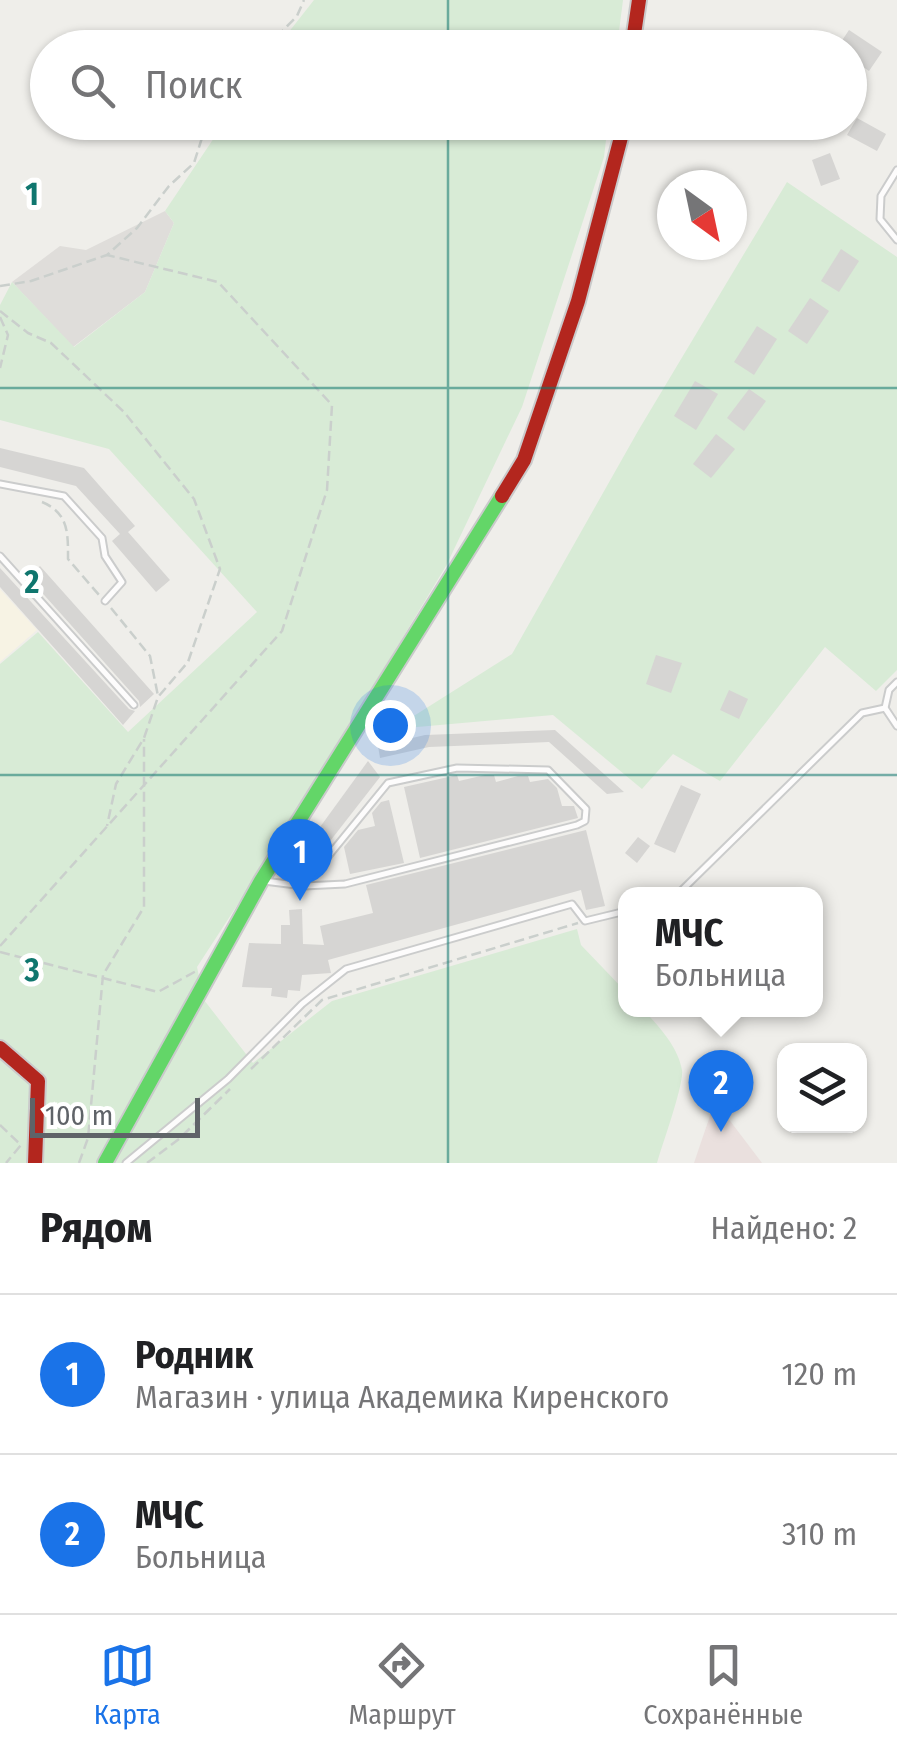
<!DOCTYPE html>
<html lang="ru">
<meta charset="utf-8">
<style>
:root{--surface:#fff;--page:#f6f6f6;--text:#202124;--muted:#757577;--line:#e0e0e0;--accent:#1a73e8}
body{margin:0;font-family:"Fira Sans Condensed",sans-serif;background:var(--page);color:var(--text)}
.controls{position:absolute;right:30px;bottom:30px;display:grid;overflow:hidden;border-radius:20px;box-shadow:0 2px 8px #0004}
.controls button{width:90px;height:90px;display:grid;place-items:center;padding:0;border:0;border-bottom:2px solid var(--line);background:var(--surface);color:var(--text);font:50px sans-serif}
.compass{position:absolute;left:657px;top:170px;width:90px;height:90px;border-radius:50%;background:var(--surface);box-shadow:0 2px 8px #0004;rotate:147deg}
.scale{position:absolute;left:30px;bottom:25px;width:170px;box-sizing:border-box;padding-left:10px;border:5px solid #5f6368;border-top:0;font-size:28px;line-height:35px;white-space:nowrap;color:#5f6368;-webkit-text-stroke:8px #fff;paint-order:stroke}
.you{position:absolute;left:390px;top:725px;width:35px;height:35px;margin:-25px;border:8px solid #fff;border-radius:50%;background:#1a73e8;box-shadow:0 0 0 15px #1a73e833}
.badge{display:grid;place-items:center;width:65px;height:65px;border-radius:50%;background:var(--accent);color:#fff;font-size:32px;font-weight:700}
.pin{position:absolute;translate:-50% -82px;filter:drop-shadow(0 2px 5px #0008)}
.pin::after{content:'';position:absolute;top:52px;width:35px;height:30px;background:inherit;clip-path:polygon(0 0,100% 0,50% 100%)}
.popup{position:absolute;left:618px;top:887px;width:205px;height:130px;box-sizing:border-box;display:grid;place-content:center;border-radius:20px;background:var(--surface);filter:drop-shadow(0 2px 8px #0005);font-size:32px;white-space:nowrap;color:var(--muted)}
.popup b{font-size:38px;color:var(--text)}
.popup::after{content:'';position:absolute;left:50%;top:100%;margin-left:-20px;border:20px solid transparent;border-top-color:var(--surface)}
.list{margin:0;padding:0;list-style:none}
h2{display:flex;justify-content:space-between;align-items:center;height:130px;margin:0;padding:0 40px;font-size:42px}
h2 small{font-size:32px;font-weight:400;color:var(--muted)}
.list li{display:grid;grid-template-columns:65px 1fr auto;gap:30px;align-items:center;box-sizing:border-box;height:160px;padding:0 40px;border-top:2px solid var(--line)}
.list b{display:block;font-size:38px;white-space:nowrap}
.list p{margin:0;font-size:32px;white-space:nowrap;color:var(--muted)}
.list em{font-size:32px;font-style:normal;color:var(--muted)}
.icon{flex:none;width:55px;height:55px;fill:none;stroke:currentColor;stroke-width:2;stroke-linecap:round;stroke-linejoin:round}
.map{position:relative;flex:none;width:897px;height:1163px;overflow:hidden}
.search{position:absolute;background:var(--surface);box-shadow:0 2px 8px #0004;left:30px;right:30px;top:30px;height:110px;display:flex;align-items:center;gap:25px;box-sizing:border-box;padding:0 35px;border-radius:55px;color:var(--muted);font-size:38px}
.sheet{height:450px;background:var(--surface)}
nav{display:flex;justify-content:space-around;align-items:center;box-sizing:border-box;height:140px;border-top:2px solid var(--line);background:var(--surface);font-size:28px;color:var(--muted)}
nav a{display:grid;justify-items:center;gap:5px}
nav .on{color:var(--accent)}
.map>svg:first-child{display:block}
.commercial{fill:#f7f3e4}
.industrial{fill:#dfddda}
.medical{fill:#eae0de}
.green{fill:#d8ebd6}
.building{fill:#d6d5d3}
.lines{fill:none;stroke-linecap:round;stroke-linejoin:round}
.lane-casing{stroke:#cbcccc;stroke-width:9}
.fast-casing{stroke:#cacacb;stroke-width:18}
.jam-casing{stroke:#cacacb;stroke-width:18}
.path{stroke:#cacfcc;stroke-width:2.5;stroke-dasharray:10 5;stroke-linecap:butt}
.lane{stroke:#fdfcfc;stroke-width:5}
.fast{stroke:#63d668;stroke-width:14}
.jam{stroke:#b3261e;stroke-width:14}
.grid{fill:none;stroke:#0f766e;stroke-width:2.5;stroke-opacity:0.55}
.grid-label{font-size:32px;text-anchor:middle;font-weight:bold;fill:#0f766e;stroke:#fff;stroke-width:10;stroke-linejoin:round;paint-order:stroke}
</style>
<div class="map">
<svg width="897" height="1163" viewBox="0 0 897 1163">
<rect width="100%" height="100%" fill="#efeeea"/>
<!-- commercial -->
<path class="commercial" d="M 0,589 L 37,630 L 0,662 Z"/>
<!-- industrial -->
<path class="industrial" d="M 165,211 L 174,223 L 145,292 L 73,347 L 12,282 L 60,246 L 86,250 Z"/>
<!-- medical -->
<path class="medical" d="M 715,1101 L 762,1163 L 694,1163 Z"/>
<!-- green -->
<g class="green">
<path d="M 314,0 L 623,0 L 617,47 L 277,47 Z"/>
<path d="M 224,123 L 608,123 L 604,157 L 522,407 L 446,566 L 290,824 L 197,967 L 204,1000 L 253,1063 L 332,1001 L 577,929 L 581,945 L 626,992 L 626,1010 L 643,1010 C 659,1026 678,1047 682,1070 C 684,1085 662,1145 657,1163 L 0,1163 L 0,664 L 38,632 L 128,732 L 257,612 L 109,449 L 0,420 L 0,305 L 12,282 L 74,347 L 145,292 L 174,223 L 165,211 Z"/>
<path d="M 787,182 L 897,257 L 897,670 L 876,691 L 825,647 L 720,781 L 673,754 L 642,789 L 553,715 L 406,728 L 409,719 L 512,654 L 638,431 Z"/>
</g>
<!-- building -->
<g class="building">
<path d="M 849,30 L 882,52 L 869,71 L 850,58 L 850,48 L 837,48 Z"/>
<path d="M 857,118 L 886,134 L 877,151 L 847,135 Z"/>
<path d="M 830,153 L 840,179 L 821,186 L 812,160 Z"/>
<path d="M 841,249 L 859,261 L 839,292 L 821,281 Z"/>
<path d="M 810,298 L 829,311 L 807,344 L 788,331 Z"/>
<path d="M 757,326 L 777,339 L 754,375 L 734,362 Z"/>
<path d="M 695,381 L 718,394 L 696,430 L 674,416 Z"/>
<path d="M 749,389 L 766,401 L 744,431 L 727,418 Z"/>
<path d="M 716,434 L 735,449 L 711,478 L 693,464 Z"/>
<path d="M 0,448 L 84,468 L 135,526 L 128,532 L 170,580 L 156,592 L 112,541 L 120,534 L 76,486 L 0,467 Z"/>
<path d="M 40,566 L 154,694 L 140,707 L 139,701 L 28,577 Z"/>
<path d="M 0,568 L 129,709 L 135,711 L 123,725 L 0,587 Z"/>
<path d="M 656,655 L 682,663 L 671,693 L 646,684 Z"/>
<path d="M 729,690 L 748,699 L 739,719 L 720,710 Z"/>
<path d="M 555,730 L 624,792 L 607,794 L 549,742 L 429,747 L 380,758 L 378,746 L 425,735 Z"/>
<path d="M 368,761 L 380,777 L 320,854 L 307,845 Z"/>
<path d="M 457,775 L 459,781 L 485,775 L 494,775 L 496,782 L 518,776 L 528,776 L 530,782 L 548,779 L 557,788 L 562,806 L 574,806 L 578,818 L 420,858 L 404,787 Z"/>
<path d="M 681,785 L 701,794 L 675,853 L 654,844 Z"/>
<path d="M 389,800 L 404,863 L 350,874 L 344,847 L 358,830 L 375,826 L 372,813 L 381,802 Z"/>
<path d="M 586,830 L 605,906 L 586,910 L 581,890 L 328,960 L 331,973 L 302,975 L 300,991 L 288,990 L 287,998 L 271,996 L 272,988 L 242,987 L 249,943 L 281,944 L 281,925 L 290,925 L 289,910 L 302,909 L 303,944 L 324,945 L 320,926 L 373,913 L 366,885 Z"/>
<path d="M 638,837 L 650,846 L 637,863 L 625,853 Z"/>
</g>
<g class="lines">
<!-- lane casing -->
<g class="lane-casing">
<g id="lane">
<path d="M 897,170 L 881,196 L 880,219 L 897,240"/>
<path d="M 0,484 L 64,496 L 102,538 L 105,556 L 122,582 L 105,601"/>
<path d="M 0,556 L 134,705"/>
<path d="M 897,682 L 889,690 L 885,708 L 897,726"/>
<path d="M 264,881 L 304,886 L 345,884 L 577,825 L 585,821 L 586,809 L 548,770 L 457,768 L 388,783 L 304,886"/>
<path d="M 678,894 L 862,713 L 885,708"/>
<path d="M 126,1163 L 228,1079 L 302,1004 L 346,969 L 572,904 L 585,921 L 626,911"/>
</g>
</g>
<!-- fast casing -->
<g class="fast-casing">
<path id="fast" d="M 105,1163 L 261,881 L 502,496"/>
</g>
<!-- jam casing -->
<g class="jam-casing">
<g id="jam">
<path d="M 632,48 L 639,0"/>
<path d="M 502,496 L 524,460 L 578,301 L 625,122"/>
<path d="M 0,1048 L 38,1081 L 35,1163"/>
</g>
</g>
<!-- path -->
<g class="path">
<path d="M 266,48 L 297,16 L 304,0"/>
<path d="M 0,286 L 31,281 L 107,255 L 137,228 L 169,186 L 194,163 L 207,122"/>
<path d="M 0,311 L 28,333 L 51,343 L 124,412 L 194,499 L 220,569 L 188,662 L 158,697 L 144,738 L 116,784 L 107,826"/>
<path d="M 0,317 L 8,335 L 0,368"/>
<path d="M 42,502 C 69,513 68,534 68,559 L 99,595"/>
<path d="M 111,608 L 150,656 L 158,696"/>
<path d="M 0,946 L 282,631 L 327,490 L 332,405 L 218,282 L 107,255"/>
<path d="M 0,952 L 158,992 L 198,970"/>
<path d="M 251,1069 L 322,1000 L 578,923"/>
<path d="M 0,1125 L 21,1145 L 6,1163"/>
<path d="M 79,1163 L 88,1138 L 103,975 L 144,907 L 144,739"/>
<path d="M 147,1163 L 179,1139 L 230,1089"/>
</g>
<!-- lane -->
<use href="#lane" class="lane"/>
<!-- fast -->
<use href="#fast" class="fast"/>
<!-- jam -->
<use href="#jam" class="jam"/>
</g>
<!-- grid -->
<path class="grid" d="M 448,0 L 448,48M 448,122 L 448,1163M 0,388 L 897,388M 0,775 L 897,775"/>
<g class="grid-label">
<text x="32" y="205">1</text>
<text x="32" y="593">2</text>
<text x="32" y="981">3</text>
</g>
</svg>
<div class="controls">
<button><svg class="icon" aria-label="layers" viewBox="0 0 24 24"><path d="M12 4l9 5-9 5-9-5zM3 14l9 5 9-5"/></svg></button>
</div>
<svg class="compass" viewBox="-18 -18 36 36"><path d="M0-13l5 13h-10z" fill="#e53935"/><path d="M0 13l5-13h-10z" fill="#757577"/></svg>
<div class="scale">100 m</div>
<div class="you"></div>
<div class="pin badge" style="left:300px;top:901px">1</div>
<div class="pin badge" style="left:721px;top:1132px">2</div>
<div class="popup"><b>МЧС</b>Больница</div>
<div class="search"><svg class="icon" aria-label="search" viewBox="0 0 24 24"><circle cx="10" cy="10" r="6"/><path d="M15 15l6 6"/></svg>Поиск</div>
</div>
<section class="sheet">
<h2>Рядом<small>Найдено: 2</small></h2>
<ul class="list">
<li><span class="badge">1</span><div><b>Родник</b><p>Магазин · улица Академика Киренского</p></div><em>120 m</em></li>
<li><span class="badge">2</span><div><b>МЧС</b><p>Больница</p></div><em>310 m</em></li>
</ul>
</section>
<nav>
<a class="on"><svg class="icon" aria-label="map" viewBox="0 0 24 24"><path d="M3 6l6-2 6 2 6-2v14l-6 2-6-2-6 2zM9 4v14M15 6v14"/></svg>Карта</a>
<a><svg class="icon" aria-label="directions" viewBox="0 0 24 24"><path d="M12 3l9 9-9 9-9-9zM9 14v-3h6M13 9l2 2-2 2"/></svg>Маршрут</a>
<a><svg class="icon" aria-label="saved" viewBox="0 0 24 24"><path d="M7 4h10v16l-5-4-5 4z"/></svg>Сохранённые</a>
</nav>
